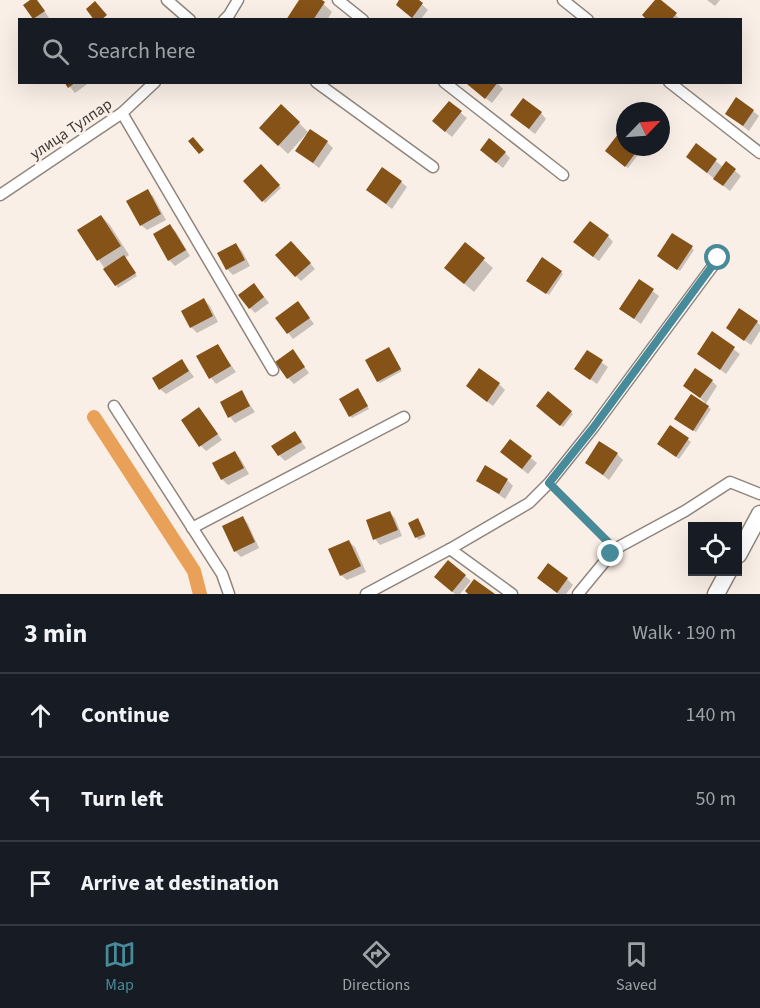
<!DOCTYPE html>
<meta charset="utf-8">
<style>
:root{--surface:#171b24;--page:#20242c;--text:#f1f3f6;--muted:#9ea1a6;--line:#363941;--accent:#478b9a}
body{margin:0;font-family:"Source Sans 3",sans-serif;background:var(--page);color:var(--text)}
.controls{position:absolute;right:18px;bottom:18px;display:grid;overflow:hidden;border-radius:0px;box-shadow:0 6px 24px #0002}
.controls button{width:54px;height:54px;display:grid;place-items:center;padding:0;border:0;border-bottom:2px solid var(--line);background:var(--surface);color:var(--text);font:30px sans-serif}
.compass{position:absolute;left:616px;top:102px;width:54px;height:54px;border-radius:50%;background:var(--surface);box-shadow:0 6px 24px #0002;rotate:65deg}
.stop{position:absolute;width:18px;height:18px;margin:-14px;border:4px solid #478b9a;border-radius:50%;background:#fff}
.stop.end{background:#478b9a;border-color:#fff;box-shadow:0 2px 6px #0008}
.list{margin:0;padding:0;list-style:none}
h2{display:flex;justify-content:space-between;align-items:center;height:78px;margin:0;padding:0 24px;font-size:26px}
h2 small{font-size:20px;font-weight:400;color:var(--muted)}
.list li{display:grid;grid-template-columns:39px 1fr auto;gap:18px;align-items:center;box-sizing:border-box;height:84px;padding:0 24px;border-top:2px solid var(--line)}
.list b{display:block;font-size:22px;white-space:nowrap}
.list em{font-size:20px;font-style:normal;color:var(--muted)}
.icon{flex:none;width:33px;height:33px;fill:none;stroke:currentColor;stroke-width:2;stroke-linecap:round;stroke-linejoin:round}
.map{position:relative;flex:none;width:760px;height:594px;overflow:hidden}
.search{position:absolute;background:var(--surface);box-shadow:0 6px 24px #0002;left:18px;right:18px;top:18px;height:66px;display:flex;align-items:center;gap:15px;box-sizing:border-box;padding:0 21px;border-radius:0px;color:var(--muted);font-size:22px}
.sheet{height:330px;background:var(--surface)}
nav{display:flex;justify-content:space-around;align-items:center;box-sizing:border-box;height:84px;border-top:2px solid var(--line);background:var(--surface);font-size:16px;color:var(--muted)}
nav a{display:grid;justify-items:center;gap:3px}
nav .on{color:var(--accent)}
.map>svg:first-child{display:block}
.shadow{fill:#0003}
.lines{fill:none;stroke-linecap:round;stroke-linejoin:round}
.canal{stroke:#e9a159;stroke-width:14}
.building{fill:#855217}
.lane-casing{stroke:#8f857d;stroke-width:8}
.street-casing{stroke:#8f857d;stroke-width:13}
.primary-casing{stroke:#8f857d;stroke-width:19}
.lane{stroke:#fff;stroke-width:5}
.street{stroke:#fff;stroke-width:10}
.primary{stroke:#fff;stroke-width:16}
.route{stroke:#478b9a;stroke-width:8}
.labels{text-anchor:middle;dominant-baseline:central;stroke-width:6;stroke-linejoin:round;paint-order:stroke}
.street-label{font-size:16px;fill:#3e3a37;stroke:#faefe6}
</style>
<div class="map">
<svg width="760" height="594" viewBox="0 0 760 594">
<rect width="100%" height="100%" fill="#faefe6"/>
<!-- shadow -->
<g class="shadow">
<path d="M 33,0 L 40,4 L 49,18 L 46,20 L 35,20 L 25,5 Z"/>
<path d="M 301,0 L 319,0 L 332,12 L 327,20 L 288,20 Z"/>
<path d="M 401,0 L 417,0 L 428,10 L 420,20 L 415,20 L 403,11 Z"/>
<path d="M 657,0 L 659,0 L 681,20 L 648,20 Z"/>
<path d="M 707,0 L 720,0 L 715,6 Z"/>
<path d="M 66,82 L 90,82 L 75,93 Z"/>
<path d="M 496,82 L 503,89 L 492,103 L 475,90 Z"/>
<path d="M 449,103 L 467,118 L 452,137 L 440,127 Z"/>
<path d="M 282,106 L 309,133 L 327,142 L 333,148 L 319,168 L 297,151 L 309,133 L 308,132 L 288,154 L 261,128 Z"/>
<path d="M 753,111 L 759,116 L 749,131 L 727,114 Z"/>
<path d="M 541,113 L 546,119 L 535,134 L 517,120 Z"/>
<path d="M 625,128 L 625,147 L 644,147 L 628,168 L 609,153 Z"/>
<path d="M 696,145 L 723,167 L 726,163 L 741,176 L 730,191 L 693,162 Z"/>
<path d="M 505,153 L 510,158 L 503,168 L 488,156 Z"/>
<path d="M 261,166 L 281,188 L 265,203 L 245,181 Z"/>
<path d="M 401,182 L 407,187 L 392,209 L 368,190 Z"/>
<path d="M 147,191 L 153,196 L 166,220 L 147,230 L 141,225 Z"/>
<path d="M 101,216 L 110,225 L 129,255 L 125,258 L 137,276 L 118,288 L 79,231 Z"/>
<path d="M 170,226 L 176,232 L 190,256 L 175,266 L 169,260 Z"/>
<path d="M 608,236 L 613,242 L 599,261 L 581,248 Z"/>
<path d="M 465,244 L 493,268 L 474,292 L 455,276 Z"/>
<path d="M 236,245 L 242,251 L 250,266 L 233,275 L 227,269 Z"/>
<path d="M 297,248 L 315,269 L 301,281 L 296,276 Z"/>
<path d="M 692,248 L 694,250 L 680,271 L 661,259 Z"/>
<path d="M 561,272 L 563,274 L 549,295 L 531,283 Z"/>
<path d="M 639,281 L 659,296 L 641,324 L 621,309 Z"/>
<path d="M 259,290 L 269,303 L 255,313 L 250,308 Z"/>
<path d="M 204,300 L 210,306 L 218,322 L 197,333 L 191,327 Z"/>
<path d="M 303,309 L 314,324 L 293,339 L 277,318 Z"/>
<path d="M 757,322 L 760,325 L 760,331 L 751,345 L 728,328 Z"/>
<path d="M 712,334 L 740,354 L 726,374 L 699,354 Z"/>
<path d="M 217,345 L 236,372 L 216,384 L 211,378 Z"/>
<path d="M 389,348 L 402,371 L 380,383 L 378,381 Z"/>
<path d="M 293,351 L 309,373 L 294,384 L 288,378 Z"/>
<path d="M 587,352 L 608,367 L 597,384 L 576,369 Z"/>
<path d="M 182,361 L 194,377 L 166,394 L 160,389 Z"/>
<path d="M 712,381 L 717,386 L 705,405 L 711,409 L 696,432 L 678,421 L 705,402 L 685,386 Z"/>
<path d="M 499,384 L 505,390 L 493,406 L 473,391 Z"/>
<path d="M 241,392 L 255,412 L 235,423 L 230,417 Z"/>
<path d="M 360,392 L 369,409 L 352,418 L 350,416 Z"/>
<path d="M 199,409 L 222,440 L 206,451 L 201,446 Z"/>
<path d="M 541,409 L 571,412 L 573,414 L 563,427 Z"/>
<path d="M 671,427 L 691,442 L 679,459 L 661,446 Z"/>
<path d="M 295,433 L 306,448 L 285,461 L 279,455 Z"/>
<path d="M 510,441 L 537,463 L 528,474 L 508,458 Z"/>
<path d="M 235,453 L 240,458 L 249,474 L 228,485 L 222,479 Z"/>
<path d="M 617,454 L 623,460 L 609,480 L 587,463 Z"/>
<path d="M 478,480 L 507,480 L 513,486 L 505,499 Z"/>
<path d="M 390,513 L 395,518 L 402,536 L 380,545 L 375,539 Z"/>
<path d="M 243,518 L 248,524 L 259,548 L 241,557 L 235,551 Z"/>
<path d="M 420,522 L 426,536 L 419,540 L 416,537 Z"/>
<path d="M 349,542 L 355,547 L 366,572 L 347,580 L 341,575 Z"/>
<path d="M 465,576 L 471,581 L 460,594 L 455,594 L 442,583 Z"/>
<path d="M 539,578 L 567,579 L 573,585 L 566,594 L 558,594 Z"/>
</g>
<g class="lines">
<!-- canal -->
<path class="canal" d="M 94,417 L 194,571 L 200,594"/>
</g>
<!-- building -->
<g class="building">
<path d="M 30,0 L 37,0 L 45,11 L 33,19 L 23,5 Z"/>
<path d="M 299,0 L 322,0 L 325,2 L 313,20 L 286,20 Z"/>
<path d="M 399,0 L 419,0 L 423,3 L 412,18 L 396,5 Z"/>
<path d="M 655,0 L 661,0 L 677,13 L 671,20 L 647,20 L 642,15 Z"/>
<path d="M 95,1 L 107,15 L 101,20 L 94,20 L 86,9 Z"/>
<path d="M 64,82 L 76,82 L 68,88 Z"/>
<path d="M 469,82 L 498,82 L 485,99 L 467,84 Z"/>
<path d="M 736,97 L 754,110 L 743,126 L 725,114 Z"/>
<path d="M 523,98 L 542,112 L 529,129 L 510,115 Z"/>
<path d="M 449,101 L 462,111 L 445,132 L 432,121 Z"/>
<path d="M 281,104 L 300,122 L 278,146 L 259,128 Z"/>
<path d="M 625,125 L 625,147 L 640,147 L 625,167 L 605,151 Z"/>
<path d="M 310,129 L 328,141 L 313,163 L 295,151 Z"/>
<path d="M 193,137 L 204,150 L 199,154 L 188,141 Z"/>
<path d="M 489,138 L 506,152 L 496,163 L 480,150 Z"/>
<path d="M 696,143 L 717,159 L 707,173 L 686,157 Z"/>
<path d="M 726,161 L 736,169 L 723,186 L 713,179 Z"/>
<path d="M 261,164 L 280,185 L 262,202 L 243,181 Z"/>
<path d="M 382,167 L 402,181 L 386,204 L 366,190 Z"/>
<path d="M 148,189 L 161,214 L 140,226 L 126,201 Z"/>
<path d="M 101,215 L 121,246 L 97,261 L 77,230 Z"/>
<path d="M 590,221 L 609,235 L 593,257 L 573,242 Z"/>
<path d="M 170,224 L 186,250 L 168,261 L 153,234 Z"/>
<path d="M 672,233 L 693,246 L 677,270 L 657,256 Z"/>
<path d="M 291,241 L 311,263 L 295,277 L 275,255 Z"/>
<path d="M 465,242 L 485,258 L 464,284 L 444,268 Z"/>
<path d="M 236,243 L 245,260 L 226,270 L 217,253 Z"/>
<path d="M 124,255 L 136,273 L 115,286 L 103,269 Z"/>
<path d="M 542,257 L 562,271 L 546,294 L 526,281 Z"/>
<path d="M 639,279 L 654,289 L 634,319 L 619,309 Z"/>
<path d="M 254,283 L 264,297 L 249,309 L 238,295 Z"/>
<path d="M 204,298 L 213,316 L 190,328 L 181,311 Z"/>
<path d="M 298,301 L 310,318 L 287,334 L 275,318 Z"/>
<path d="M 739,308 L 758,321 L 744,341 L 726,328 Z"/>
<path d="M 712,331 L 735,347 L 720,370 L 697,354 Z"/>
<path d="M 218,344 L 231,366 L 209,379 L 196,356 Z"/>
<path d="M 389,347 L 401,369 L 377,382 L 365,360 Z"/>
<path d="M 293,349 L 305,367 L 287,379 L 275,362 Z"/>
<path d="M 587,350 L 603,360 L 590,380 L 574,369 Z"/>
<path d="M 182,359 L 189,371 L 159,390 L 152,378 Z"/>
<path d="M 479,368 L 500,383 L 487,402 L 466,386 Z"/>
<path d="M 695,368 L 713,380 L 700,398 L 683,386 Z"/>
<path d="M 358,388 L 368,406 L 349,417 L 339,399 Z"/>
<path d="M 242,390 L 250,406 L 228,418 L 220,402 Z"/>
<path d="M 548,391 L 572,411 L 560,426 L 536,406 Z"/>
<path d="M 691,394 L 709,406 L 693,431 L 674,419 Z"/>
<path d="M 199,407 L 218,434 L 199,447 L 181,420 Z"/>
<path d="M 670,425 L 689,438 L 676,457 L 657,444 Z"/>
<path d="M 295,431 L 302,442 L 278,456 L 271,446 Z"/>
<path d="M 510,439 L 532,456 L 522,469 L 500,452 Z"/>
<path d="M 599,441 L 618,453 L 603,475 L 585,463 Z"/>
<path d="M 235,451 L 244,468 L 221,480 L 212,463 Z"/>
<path d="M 485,465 L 508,479 L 499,494 L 476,481 Z"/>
<path d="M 390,511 L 398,530 L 373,540 L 366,520 Z"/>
<path d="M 243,516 L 255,542 L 234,552 L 222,526 Z"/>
<path d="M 418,518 L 425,534 L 415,538 L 408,523 Z"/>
<path d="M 349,540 L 361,566 L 340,576 L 328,549 Z"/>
<path d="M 448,560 L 466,575 L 452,592 L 434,577 Z"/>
<path d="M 548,563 L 568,578 L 557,593 L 537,578 Z"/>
<path d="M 474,579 L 495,594 L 468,594 L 465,591 Z"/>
</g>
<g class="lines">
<!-- lane casing -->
<g class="lane-casing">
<path id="lane" d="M 549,483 L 615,549"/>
</g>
<!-- street casing -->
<g class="street-casing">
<g id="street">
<path d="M 167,0 L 190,20"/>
<path d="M 338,0 L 363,20"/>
<path d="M 563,0 L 588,20"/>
<path d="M 224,20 L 229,15 L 238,0"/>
<path d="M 316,82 L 433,167"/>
<path d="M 444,82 L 563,175"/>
<path d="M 669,82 L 760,153"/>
<path d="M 122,113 L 273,370"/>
<path d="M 0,195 L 122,113 L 155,82"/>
<path d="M 114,406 L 222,574 L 229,594"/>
<path d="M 192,528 L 404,417"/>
<path d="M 450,549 L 512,594"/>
<path d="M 366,594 L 450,549 L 529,503 L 549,483 L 593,428 L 718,259"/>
<path d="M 578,594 L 615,549 L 685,511 L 730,482 L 760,494"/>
</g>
</g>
<!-- primary casing -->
<g class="primary-casing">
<g id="primary">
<path d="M 738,555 L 760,514"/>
<path d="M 716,594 L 728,572"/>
</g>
</g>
<!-- lane -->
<use href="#lane" class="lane"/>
<!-- street -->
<use href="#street" class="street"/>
<!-- primary -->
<use href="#primary" class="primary"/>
</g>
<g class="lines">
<!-- route -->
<path class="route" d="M 611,554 L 615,549 L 549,483 L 593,428 L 718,258"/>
</g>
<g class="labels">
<!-- street labels -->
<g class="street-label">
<text transform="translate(71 129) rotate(-34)">улица Тулпар</text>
</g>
</g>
</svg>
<div class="controls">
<button><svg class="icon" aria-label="locate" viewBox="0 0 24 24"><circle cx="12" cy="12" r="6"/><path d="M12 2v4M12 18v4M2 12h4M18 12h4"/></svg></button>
</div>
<svg class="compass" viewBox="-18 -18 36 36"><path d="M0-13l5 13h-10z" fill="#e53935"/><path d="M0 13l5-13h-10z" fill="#9ea1a6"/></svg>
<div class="stop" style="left:718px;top:258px"></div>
<div class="stop end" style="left:611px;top:554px"></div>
<div class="search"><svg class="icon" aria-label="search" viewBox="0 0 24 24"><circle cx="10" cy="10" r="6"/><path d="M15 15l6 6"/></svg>Search here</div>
</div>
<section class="sheet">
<h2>3 min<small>Walk · 190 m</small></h2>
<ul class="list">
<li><svg class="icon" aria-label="ahead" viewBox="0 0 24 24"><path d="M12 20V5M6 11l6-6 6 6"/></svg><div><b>Continue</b></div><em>140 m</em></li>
<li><svg class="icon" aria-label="left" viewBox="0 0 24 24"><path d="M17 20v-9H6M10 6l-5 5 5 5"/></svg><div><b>Turn left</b></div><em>50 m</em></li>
<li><svg class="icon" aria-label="arrive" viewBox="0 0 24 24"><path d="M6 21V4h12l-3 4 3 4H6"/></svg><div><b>Arrive at destination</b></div></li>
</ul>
</section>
<nav>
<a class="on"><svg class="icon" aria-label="map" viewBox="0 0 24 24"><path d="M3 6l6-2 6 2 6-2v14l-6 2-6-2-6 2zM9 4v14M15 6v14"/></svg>Map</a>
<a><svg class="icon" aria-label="directions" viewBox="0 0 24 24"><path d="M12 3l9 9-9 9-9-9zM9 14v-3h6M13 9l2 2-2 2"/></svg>Directions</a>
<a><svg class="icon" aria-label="saved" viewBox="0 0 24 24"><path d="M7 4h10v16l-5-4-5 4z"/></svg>Saved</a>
</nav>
